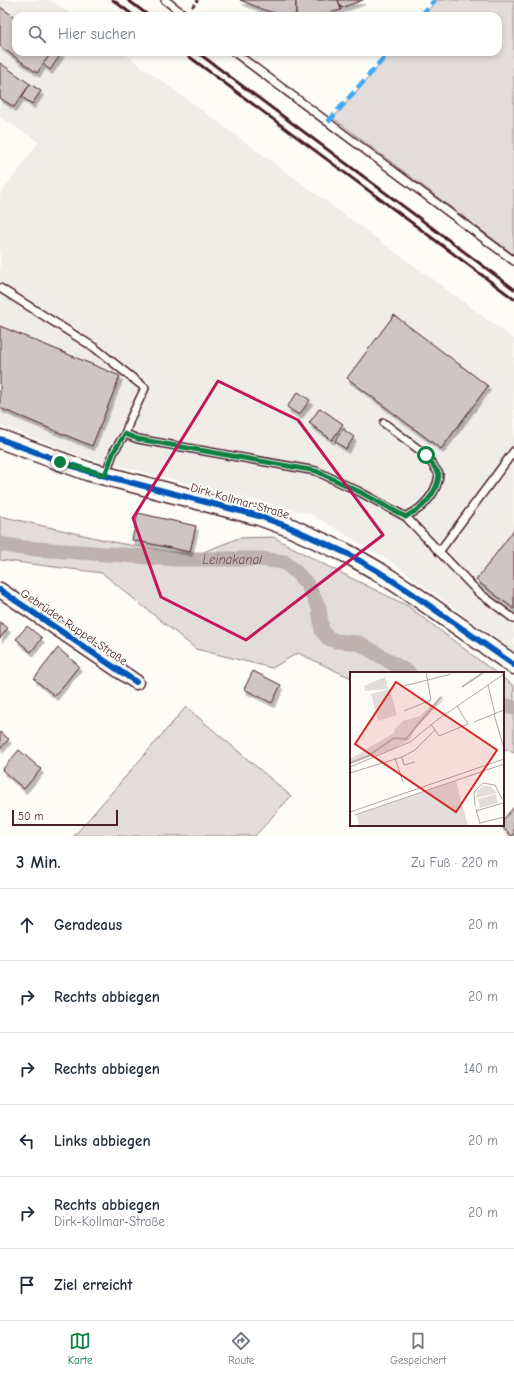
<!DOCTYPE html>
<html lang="de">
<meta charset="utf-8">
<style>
:root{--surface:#fff;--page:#f2f2f3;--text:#1f2937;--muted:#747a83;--line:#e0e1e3;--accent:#0b8043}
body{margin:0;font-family:"Comic Neue",sans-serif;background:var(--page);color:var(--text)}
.scale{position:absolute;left:12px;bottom:10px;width:106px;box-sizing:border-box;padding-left:4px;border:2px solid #4a1f2b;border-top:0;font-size:11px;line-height:14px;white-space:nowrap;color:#4a1f2b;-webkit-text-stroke:3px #fdfcf7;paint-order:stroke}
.stop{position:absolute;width:12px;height:12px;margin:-9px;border:3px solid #0b8043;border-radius:50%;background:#fff}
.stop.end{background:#0b8043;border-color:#fff;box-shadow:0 1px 4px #0008}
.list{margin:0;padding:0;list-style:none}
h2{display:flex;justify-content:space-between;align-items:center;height:52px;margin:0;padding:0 16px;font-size:17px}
h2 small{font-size:13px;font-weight:400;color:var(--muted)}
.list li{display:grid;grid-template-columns:26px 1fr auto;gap:12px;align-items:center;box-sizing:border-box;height:72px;padding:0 16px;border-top:1px solid var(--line)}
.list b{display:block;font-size:15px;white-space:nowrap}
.list p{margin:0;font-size:13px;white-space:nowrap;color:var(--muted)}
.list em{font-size:13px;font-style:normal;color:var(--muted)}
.icon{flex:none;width:22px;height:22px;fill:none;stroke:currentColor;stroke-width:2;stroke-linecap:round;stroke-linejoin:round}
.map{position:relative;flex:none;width:514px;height:836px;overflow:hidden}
.search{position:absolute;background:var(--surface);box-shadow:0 2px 6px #0003;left:12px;right:12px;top:12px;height:44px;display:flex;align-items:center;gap:10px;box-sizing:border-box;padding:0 14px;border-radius:12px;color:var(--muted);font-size:15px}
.sheet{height:484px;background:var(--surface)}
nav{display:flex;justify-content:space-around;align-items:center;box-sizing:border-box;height:56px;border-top:1px solid var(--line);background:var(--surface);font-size:11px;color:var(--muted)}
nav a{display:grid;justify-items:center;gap:2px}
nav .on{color:var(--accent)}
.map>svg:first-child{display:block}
.built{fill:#f0ece8}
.green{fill:#e3dcda;stroke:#967e82}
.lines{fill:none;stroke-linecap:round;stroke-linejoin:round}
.canal{stroke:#c0b1b1;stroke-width:15}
.building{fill:#d0c5c4;stroke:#4a1f2b;filter:url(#shadow)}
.service-casing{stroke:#4a1f2b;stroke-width:10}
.minor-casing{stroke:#4a1f2b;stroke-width:17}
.tertiary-casing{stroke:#4a1f2b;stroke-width:21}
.path{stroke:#4a1f2b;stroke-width:2.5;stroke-dasharray:4 3;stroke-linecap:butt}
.service{stroke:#fdfcf7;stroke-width:7}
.minor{stroke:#fdfcf7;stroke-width:14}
.tertiary{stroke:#fdfcf7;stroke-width:18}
.rail{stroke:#4a1f2b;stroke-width:3}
.quiet{stroke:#3fa9f5;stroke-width:5;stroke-dasharray:10 5;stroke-linecap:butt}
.cycleway-casing{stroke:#fdfcf7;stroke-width:8}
.cycleway{stroke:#0057b8;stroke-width:6}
.route{stroke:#0b8043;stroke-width:5}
.marked{fill:none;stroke:#c2185b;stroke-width:3;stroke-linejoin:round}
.labels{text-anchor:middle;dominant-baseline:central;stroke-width:3.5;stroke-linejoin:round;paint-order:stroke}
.street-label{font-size:12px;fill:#4a1f2b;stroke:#fdfcf7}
.water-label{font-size:13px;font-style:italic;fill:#73525a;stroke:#fdfcf7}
.inset-river{fill:none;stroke:#c0b1b1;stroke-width:2}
.inset-road{fill:none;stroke:#b5a4a5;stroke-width:1}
.view{fill:#d62828;fill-opacity:0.15;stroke:#d62828;stroke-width:2}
.inset-edge{fill:none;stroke:#4a1f2b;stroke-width:2}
</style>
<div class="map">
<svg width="514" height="836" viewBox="0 0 514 836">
<defs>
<filter id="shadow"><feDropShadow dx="2.5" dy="4.5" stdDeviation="0" flood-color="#0004"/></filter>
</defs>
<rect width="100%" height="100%" fill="#fdfcf7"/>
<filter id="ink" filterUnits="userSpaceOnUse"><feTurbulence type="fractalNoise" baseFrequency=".025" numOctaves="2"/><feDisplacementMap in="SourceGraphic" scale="8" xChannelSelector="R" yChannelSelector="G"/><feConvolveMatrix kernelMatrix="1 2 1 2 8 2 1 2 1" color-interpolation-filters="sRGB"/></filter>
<g filter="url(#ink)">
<!-- built -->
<path class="built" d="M 0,0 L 51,0 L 73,16 L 16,16 L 16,52 L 122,52 L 514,339 L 514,652 L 393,563 L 311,514 L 83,457 L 0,425 L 0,194 L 39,142 L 0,117 Z"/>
<!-- green -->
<g class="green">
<path d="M 437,0 L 514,0 L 514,255 L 333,118 L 391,52 L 498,52 L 498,16 L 423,16 Z"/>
<path d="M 0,516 L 118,543 L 193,556 L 239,538 L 273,537 L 329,567 L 408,606 L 496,673 L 351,673 L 351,678 L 298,653 L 272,668 L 196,649 L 102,573 L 0,560 Z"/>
<path d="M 503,678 L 514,686 L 514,753 L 503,748 Z"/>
<path d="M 186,707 L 291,796 L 255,836 L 74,836 Z"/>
</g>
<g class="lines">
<!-- canal -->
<g class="canal">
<path id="s1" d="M 0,544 L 23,548 L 176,559 L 260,559 L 284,562 L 295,571 L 307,584 L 319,608 L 322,631 L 328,638 L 336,641 L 359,643 L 409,673"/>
<path d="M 503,705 L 514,708"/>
</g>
</g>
<!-- building -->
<g class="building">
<path d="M 240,0 L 296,0 L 296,15 L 279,14 L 264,10 Z"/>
<path d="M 296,0 L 338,0 L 341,10 L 316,16 L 296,16 Z"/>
<path d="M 338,0 L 363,0 L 341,8 Z"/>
<path d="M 0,7 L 16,18 L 16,52 L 52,52 L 37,73 L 0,46 Z"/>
<path d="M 52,52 L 62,52 L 50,70 L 43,64 Z"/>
<path d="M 0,63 L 30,84 L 14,107 L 0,98 Z"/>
<path d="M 30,84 L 41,91 L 32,104 L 22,97 Z"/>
<path d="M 394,315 L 488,386 L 441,449 L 347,378 Z"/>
<path d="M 0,326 L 120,376 L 92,446 L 0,408 Z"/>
<path d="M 298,392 L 310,400 L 299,415 L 287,407 Z"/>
<path d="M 320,408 L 343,424 L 332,440 L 309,423 Z"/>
<path d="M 343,429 L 354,437 L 346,449 L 335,441 Z"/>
<path d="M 138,513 L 196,526 L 190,552 L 132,540 Z"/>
<path d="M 514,530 L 514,609 L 476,580 Z"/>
<path d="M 0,622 L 8,628 L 0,638 Z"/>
<path d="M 27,626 L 42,638 L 31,652 L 16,639 Z"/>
<path d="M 58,648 L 79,666 L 55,696 L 34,679 Z"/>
<path d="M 253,671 L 281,685 L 272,703 L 244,689 Z"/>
<path d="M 0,732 L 9,739 L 0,749 Z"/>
<path d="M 19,750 L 41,769 L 24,789 L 2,770 Z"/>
<path d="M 514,807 L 514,835 L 512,836 L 500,825 L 503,825 L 503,820 Z"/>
</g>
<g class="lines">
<!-- service casing -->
<g class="service-casing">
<g id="service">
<path d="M 165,0 L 186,16"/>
<path d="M 234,52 L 514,261"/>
<path d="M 0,288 L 95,348 L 145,388 L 131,417 L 125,434"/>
<path d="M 105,475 L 114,451 L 125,434 L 138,439 L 316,471 L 358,491 L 406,517 C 410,513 417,511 421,507 C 431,498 438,487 439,474 L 426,455 L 384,423"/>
<path d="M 406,517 L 478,592 L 514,619"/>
<path d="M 439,552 L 514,451"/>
</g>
</g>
<!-- minor casing -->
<g class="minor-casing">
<path id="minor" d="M 0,590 L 136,682"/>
</g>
<!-- tertiary casing -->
<g class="tertiary-casing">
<path id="tertiary" d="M 0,439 L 87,471 L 259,516 L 289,527 L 346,553 L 376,570 L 407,590 L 514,665"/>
</g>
<!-- path -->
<path class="path" d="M 192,7 L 198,0"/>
<!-- service -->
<use href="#service" class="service"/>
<!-- minor -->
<use href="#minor" class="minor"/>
<!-- tertiary -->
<use href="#tertiary" class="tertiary"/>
<!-- rail -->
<g class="rail">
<path d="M 113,0 L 134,16"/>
<path d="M 128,0 L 149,16"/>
<path d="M 183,52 L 514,299"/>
<path d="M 197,52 L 514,289"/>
</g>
<!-- quiet -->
<g class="quiet">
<path d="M 421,16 L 435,0"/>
<path d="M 328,122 L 389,52"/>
</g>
<!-- cycleway casing -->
<g class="cycleway-casing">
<g id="cycleway">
<path d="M 0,439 L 87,471 L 259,516 L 289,527 L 346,553 L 376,570 L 407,590 L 514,665"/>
<path d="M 0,590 L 136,682"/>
</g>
</g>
<!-- cycleway -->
<use href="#cycleway" class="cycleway"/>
</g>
</g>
<g class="lines" filter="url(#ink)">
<!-- route -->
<path class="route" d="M 60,462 L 105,475 L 114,451 L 125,434 L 138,439 L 316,471 L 358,491 L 406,517 C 410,513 417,511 421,507 C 431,498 438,487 439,474 L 426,455"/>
</g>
<!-- marked area -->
<path class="marked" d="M 218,381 L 298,420 L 383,535 L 246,640 L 161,597 L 133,518 Z"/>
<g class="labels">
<!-- street labels -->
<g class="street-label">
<text transform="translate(240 501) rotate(16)">Dirk-Kollmar-Straße</text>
<text transform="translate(74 627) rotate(34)">Gebrüder-Ruppel-Straße</text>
</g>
<!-- water labels -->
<g class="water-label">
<text stroke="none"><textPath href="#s1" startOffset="233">Leinakanal</textPath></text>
</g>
</g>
<!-- overview -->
<g transform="translate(350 672)">
<rect width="154" height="154" fill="#fdfcf7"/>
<path d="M 35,5 L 38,17 L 15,19 L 14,14 ZM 40,17 L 47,43 L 28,49 L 21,22 ZM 93,23 L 93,29 L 65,56 L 60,68 L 41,78 L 0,92 L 0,87 L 44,61 L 45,57 L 53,49 L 70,44 ZM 106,109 L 118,154 L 9,154 L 7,143 ZM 133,114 L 140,114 L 147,121 L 126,126 L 127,119 ZM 146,122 L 148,131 L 130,136 L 128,127 Z" fill="#e3dcda"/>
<path class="inset-river" d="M 112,15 L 134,0M 0,91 L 18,84 L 44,66 L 56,67 L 91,25"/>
<path class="inset-road" d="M 138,13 L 145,42M 54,14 L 101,2M 54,39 L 81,28 L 76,0M 144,42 L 154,77M 124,50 L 154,38M 85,58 L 89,64 L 118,52 L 107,34M 45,86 L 53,110M 65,90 L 54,93 L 52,85 L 65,78 L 85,58 L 81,52M 0,95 L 60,70 L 87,48 L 154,2M 0,101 L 52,85M 125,134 L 124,120 L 133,111 L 145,113 L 152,127M 126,137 L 130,152M 126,139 L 153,131M 0,140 L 154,87M 5,143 L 154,92M 130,151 L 154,145"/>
<path class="view" d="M 46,10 L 147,78 L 106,140 L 5,72 Z"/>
<rect width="154" height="154" class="inset-edge"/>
</g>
</svg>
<div class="scale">50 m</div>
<div class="stop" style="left:426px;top:455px"></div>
<div class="stop end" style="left:60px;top:462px"></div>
<div class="search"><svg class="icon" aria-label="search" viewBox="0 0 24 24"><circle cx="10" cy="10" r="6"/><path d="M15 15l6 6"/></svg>Hier suchen</div>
</div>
<section class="sheet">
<h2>3 Min.<small>Zu Fuß · 220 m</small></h2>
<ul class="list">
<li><svg class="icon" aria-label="ahead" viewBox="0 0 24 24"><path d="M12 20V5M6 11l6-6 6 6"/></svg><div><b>Geradeaus</b></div><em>20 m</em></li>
<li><svg class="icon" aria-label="right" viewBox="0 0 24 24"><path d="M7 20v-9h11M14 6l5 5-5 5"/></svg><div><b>Rechts abbiegen</b></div><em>20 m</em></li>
<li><svg class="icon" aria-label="right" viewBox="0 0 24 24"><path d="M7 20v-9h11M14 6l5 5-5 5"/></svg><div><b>Rechts abbiegen</b></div><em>140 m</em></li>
<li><svg class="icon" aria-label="left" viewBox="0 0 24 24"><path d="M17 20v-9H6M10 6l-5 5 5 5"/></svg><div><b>Links abbiegen</b></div><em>20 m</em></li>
<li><svg class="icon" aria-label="right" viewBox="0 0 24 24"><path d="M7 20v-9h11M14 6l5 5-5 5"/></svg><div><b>Rechts abbiegen</b><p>Dirk-Kollmar-Straße</p></div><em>20 m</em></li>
<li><svg class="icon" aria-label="arrive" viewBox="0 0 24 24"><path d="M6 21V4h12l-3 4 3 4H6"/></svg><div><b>Ziel erreicht</b></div></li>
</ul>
</section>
<nav>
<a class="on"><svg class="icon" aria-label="map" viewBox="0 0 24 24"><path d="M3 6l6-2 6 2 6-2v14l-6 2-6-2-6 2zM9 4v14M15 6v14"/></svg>Karte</a>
<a><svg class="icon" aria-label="directions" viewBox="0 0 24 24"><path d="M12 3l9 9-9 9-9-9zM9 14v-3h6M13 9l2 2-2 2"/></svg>Route</a>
<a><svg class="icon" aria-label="saved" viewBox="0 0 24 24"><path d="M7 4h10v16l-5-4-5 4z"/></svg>Gespeichert</a>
</nav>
